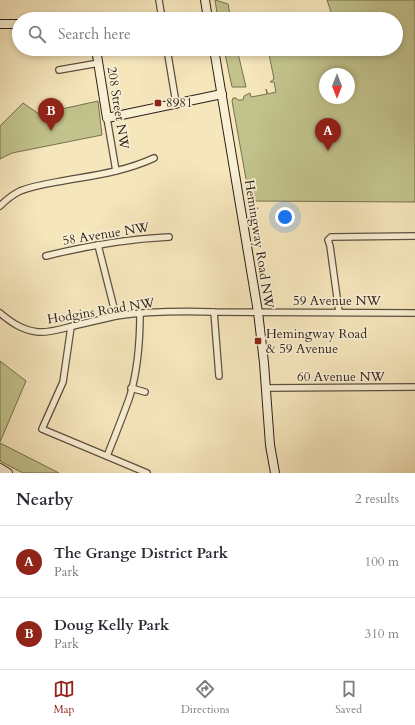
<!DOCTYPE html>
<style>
:root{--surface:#fff;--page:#f2f2f3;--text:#2b2b33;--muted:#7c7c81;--line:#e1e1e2;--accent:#8f2418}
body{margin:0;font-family:Cardo,serif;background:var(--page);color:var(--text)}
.compass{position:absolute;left:319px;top:68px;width:36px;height:36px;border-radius:50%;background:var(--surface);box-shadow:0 2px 6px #0003;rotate:180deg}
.you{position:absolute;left:285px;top:217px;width:14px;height:14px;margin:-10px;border:3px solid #fff;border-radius:50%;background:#1a73e8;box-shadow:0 0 0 6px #1a73e833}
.badge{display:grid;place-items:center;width:26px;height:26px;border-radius:50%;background:var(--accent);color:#fff;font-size:13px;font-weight:700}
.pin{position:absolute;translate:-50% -33px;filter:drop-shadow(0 1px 2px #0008)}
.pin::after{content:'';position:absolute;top:21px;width:14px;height:12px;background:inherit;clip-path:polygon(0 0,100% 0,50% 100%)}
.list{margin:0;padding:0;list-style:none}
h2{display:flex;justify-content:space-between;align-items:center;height:52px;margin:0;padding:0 16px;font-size:17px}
h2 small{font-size:13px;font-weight:400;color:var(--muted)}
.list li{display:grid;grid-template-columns:26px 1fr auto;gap:12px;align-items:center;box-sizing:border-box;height:72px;padding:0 16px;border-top:1px solid var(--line)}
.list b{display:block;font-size:15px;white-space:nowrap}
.list p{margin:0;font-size:13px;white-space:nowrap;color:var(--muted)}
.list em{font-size:13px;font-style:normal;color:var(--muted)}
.icon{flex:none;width:22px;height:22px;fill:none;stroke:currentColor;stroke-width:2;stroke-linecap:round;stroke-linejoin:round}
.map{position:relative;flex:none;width:415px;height:473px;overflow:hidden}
.search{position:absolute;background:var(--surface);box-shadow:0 2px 6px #0003;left:12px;right:12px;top:12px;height:44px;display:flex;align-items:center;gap:10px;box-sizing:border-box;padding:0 14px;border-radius:22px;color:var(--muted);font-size:15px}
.sheet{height:196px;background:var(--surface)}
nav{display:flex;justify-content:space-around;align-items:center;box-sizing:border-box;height:56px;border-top:1px solid var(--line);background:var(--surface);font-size:11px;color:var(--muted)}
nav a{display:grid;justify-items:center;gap:2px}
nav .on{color:var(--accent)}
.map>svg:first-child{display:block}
.green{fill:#c2c38c;stroke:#777052;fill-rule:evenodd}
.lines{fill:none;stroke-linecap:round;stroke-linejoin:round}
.street-casing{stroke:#5e5040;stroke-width:8}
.secondary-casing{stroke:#2c1e17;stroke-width:10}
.street{stroke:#f9efd3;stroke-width:5.5}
.secondary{stroke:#f9efd3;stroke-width:8}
.poi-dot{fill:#8f2418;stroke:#f9efd3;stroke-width:1.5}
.labels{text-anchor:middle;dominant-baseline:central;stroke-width:3.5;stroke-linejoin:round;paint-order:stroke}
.poi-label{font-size:13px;fill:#2c1e17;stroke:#f9efd3;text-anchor:start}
.street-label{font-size:13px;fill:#2c1e17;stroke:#f9efd3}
</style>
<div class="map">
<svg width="415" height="473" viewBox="0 0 415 473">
<rect width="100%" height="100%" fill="#f6e6bc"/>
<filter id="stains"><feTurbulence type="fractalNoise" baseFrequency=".005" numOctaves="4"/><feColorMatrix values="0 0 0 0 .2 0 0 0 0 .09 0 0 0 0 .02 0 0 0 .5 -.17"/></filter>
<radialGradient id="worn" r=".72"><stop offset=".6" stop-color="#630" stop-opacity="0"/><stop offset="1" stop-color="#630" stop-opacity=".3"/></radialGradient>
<!-- green -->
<g class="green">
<path d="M 215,0 L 228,4 L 231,19 L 218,19 Z"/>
<path d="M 327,0 L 415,0 L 415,202 L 250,201 L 232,101 L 233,98 L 236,98 L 238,100 L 243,100 L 244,96 L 250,93 L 251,97 L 267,94 L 266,89 L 268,94 L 276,92 L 274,82 L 270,82 L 274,79 L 268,49 L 396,49 L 396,19 L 325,19 L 333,18 ZM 325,74 L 349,74 L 349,98 L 325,98 Z"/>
<path d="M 224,49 L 237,49 L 246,87 L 232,87 Z"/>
<path d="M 98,101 L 102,135 L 12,153 L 0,159 L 0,126 L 23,103 L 39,114 Z"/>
<path d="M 0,361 L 26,381 L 0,442 Z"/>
<path d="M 0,443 L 59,473 L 23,473 L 0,461 Z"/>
</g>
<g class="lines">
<!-- street casing -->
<g class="street-casing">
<g id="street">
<path d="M 159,0 L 162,19"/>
<path d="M 167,49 L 176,103"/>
<path d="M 59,70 L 99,63"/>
<path d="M 107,118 L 116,171"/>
<path d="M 0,206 C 6,200 12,195 20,191 C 35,185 52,183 68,180 C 97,175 126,171 154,158"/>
<path d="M 98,245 L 116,316"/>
<path d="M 46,256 C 86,246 128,239 169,237"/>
<path d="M 214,312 L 219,376"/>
<path d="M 339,312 L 330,246 L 328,240 L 331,237 L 415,236"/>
<path d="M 0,313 C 12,323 22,330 38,332 C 51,333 64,328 77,325 C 90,322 103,319 116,316 C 149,311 181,311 214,312 L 415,313"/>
<path d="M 71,327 L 63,382 L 42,429 L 147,473"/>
<path d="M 131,388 L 145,392"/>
<path d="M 266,388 L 415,387"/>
<path d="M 107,456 C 115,436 123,416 130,396 C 138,369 140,341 140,313"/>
</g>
</g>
<!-- secondary casing -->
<g class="secondary-casing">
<g id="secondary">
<path d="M 205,0 L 208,19"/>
<path d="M 0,24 L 19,24"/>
<path d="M 96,49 L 107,118 L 222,94"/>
<path d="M 214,49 L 258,312 L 264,363 L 270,445 L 275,473"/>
<path d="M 0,468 L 8,473"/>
</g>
</g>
<!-- street -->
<use href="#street" class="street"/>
<!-- secondary -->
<use href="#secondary" class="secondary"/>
</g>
<!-- markers -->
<g class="poi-dot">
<rect x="154" y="99" width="8" height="8" rx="2"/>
<rect x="254" y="337" width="8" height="8" rx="2"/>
</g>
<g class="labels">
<!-- poi labels -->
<g class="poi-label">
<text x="166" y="103">8981</text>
<text x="266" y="334">Hemingway Road<tspan x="266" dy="15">&amp; 59 Avenue</tspan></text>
</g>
<!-- street labels -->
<g class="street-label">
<text transform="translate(118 108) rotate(81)">208 Street NW</text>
<text transform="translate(106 234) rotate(-9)">58 Avenue NW</text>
<text transform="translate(259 244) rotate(81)">Hemingway Road NW</text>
<text x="337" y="301">59 Avenue NW</text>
<text transform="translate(101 311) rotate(-9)">Hodgins Road NW</text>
<text x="341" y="377">60 Avenue NW</text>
</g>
</g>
<rect width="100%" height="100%" filter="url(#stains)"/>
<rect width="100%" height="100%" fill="url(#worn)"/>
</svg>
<svg class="compass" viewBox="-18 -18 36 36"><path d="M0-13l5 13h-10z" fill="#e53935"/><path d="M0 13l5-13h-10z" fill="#7c7c81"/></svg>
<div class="you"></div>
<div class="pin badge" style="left:328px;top:151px">A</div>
<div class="pin badge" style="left:51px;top:131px">B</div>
<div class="search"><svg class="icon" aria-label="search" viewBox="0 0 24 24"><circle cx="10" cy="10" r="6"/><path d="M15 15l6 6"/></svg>Search here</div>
</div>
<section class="sheet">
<h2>Nearby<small>2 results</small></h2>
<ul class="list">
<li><span class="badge">A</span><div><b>The Grange District Park</b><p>Park</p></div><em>100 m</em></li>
<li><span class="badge">B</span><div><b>Doug Kelly Park</b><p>Park</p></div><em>310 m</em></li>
</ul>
</section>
<nav>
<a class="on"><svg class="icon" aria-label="map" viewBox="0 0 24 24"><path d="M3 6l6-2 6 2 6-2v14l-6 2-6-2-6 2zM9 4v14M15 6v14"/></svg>Map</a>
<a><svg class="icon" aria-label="directions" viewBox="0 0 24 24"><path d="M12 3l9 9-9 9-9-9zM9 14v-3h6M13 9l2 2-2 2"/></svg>Directions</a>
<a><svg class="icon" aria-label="saved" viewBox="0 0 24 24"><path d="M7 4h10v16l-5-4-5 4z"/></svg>Saved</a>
</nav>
